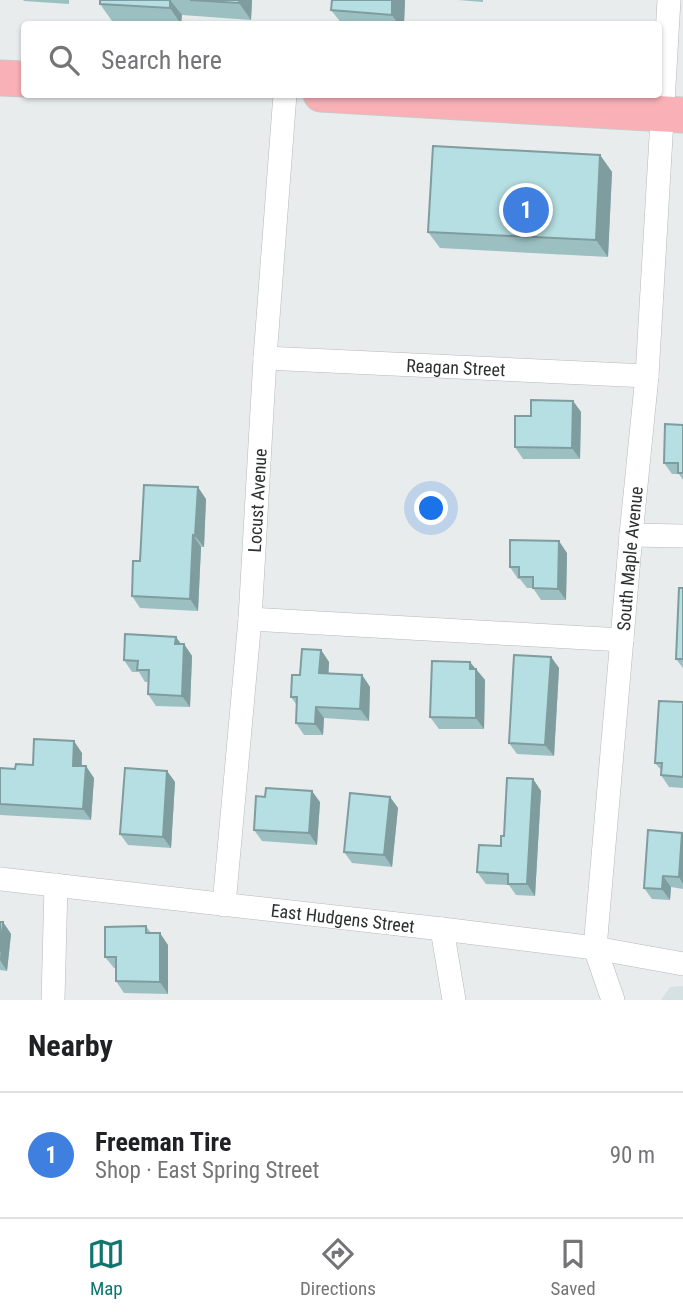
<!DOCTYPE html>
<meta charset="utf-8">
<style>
:root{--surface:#fff;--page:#f2f2f2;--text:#202124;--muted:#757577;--line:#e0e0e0;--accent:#0f766e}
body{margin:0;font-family:"Roboto Condensed",sans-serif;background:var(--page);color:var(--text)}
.you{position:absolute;left:432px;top:509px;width:24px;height:24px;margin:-18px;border:5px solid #fff;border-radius:50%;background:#1a73e8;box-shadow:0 0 0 10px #1a73e833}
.badge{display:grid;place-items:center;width:46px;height:46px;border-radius:50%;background:var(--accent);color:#fff;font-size:23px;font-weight:700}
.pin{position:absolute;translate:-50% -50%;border:4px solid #fff;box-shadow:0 2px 7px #0006}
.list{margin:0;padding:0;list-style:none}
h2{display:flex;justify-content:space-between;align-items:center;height:91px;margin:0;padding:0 28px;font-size:30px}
h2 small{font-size:23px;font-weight:400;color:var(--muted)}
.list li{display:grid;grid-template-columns:46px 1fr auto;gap:21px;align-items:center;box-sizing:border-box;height:126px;padding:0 28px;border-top:2px solid var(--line)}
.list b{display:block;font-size:26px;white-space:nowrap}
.list p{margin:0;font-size:23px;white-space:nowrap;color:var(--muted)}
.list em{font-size:23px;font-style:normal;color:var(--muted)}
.icon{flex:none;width:38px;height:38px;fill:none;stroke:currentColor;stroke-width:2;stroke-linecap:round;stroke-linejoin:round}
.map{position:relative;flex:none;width:683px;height:1000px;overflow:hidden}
.search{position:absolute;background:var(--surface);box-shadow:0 2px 5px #0004;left:21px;right:21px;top:21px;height:77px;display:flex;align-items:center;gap:18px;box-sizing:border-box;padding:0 24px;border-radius:7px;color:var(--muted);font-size:26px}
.sheet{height:217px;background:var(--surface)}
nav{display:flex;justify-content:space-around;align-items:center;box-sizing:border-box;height:98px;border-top:2px solid var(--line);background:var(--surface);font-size:19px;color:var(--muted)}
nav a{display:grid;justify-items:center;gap:4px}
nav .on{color:var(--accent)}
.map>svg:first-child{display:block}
.built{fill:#d5e1e2}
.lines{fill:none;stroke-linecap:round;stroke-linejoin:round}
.minor-casing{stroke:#b5b9b9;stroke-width:24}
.primary-casing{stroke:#c9c9c9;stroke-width:37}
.minor{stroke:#fff;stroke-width:23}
.primary{stroke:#f9b0b6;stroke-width:35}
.wall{fill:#9cc0c2}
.shaded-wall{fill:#7f9c9e}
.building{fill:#b5dfe2;stroke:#7f9c9e;stroke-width:2}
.labels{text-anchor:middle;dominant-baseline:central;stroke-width:5;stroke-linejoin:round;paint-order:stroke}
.street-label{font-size:18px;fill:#2e3030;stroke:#fff}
</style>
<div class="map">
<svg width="683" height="1000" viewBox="0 0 683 1000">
<rect width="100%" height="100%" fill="#e8ecec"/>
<!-- built -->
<path class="built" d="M 683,986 L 683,1000 L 661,1000 L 670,987 Z"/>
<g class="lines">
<!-- minor casing -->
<g class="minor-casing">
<g id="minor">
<path id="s1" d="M 265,358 L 647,376"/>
<path d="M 631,535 L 683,536"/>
<path d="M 250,619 L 622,640"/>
<path id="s2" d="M 0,879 L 442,929 L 595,948 L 683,964"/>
<path id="s3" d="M 224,905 L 250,619 L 265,358 L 285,94"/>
<path d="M 442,929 L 454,1000"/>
<path d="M 53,1000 L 56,885"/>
<path id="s4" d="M 613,1000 L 595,948 L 631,535 L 647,376 L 669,0"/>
</g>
</g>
<!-- primary casing -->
<g class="primary-casing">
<g id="primary">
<path d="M 0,78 L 24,79"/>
<path d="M 321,94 L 683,115"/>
</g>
</g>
<!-- minor -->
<use href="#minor" class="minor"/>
<!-- primary -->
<use href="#primary" class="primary"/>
</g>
<!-- wall -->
<g class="wall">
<path d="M 23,0 L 69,0 L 69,4 L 24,1 Z"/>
<path d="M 100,0 L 252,0 L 251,20 L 182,15 L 181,24 L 112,21 L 100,4 Z"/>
<path d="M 332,0 L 405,0 L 404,24 L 342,24 L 331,10 Z"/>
<path d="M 458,0 L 483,0 L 483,2 Z"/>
<path d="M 600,155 L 612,172 L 608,257 L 440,248 L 428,232 Z"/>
<path d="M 573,401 L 581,412 L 580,459 L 523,459 L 515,447 Z"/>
<path d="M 683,425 L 683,480 L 679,474 L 672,474 L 664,463 Z"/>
<path d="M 206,499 L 204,547 L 201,547 L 198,611 L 140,608 L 132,596 L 140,561 Z"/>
<path d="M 567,553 L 566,600 L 541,600 L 533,588 L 527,588 L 520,579 L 518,579 L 510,567 Z"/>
<path d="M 683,588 L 683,668 L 676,659 Z"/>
<path d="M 181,644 L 184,644 L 192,656 L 190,707 L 156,706 L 148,694 L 148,682 L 145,682 L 139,672 L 132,672 L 124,660 Z"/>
<path d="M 321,650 L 329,662 L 328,674 L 362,675 L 370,687 L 369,721 L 324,718 L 323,735 L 304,735 L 296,723 L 296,704 L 291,697 L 300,675 Z"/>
<path d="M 551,657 L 559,668 L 554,756 L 517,754 L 509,743 Z"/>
<path d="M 475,669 L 476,669 L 485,680 L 484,729 L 439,729 L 430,717 Z"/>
<path d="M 683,702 L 683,788 L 669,787 L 661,775 L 661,770 L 655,763 Z"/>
<path d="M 82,753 L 82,766 L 94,778 L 91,820 L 0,815 L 0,768 L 15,769 Z"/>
<path d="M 167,771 L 175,782 L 171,848 L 128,845 L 120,834 Z"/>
<path d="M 533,779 L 541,791 L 535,896 L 516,895 L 509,885 L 486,884 L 477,872 L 501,846 L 504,836 Z"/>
<path d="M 390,797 L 398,808 L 392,867 L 352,863 L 344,852 Z"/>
<path d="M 320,802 L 317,845 L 262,841 L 254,830 Z"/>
<path d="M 682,833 L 683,889 L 671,887 L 670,900 L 652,899 L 644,888 Z"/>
<path d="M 0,922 L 3,922 L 11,934 L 7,971 L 0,970 Z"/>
<path d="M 146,926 L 151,933 L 168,945 L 168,994 L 124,993 L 116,981 L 116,968 L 114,968 L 105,957 Z"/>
</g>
<!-- shaded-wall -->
<g class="shaded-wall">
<path d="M 170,0 L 182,15 L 181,24 L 170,8 Z"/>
<path d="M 239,0 L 252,0 L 251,20 L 239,3 Z"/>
<path d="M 392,0 L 405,0 L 404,24 L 398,24 L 392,15 Z"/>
<path d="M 600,155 L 612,172 L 608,257 L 596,240 Z"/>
<path d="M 573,401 L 581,412 L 580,459 L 572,448 Z"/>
<path d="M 198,487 L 206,499 L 204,547 L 195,536 Z"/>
<path d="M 193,535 L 201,547 L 198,611 L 190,599 Z"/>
<path d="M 559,541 L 567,553 L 566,600 L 558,589 Z"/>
<path d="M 176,637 L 184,648 L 184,644 L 192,656 L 190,707 L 182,696 L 175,644 Z"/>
<path d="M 321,650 L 329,662 L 328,685 L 319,673 Z"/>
<path d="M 551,657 L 559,668 L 554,756 L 545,745 Z"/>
<path d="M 470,662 L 485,680 L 484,729 L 476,718 L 470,669 Z"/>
<path d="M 362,675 L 370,687 L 369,721 L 360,709 Z"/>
<path d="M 316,707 L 324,718 L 323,735 L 315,724 Z"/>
<path d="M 74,741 L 82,753 L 81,777 L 73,766 Z"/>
<path d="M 86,766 L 94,778 L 91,820 L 83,809 Z"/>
<path d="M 167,771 L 175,782 L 171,848 L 163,837 Z"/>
<path d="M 533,779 L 541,791 L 535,896 L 527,884 Z"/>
<path d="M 312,791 L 320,802 L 317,845 L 309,833 Z"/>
<path d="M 390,797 L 398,808 L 392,867 L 384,855 Z"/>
<path d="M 682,833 L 683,834 L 683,884 L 679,877 Z"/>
<path d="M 663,876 L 671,887 L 670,900 L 662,889 Z"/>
<path d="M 3,922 L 11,934 L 7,971 L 0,960 Z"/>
<path d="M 160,933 L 168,945 L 168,994 L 160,982 Z"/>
</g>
<!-- building -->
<g class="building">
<path d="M 100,0 L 170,0 L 170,8 L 100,4 Z"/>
<path d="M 190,0 L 239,0 L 239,3 Z"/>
<path d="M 332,0 L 392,0 L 392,15 L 331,10 Z"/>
<path d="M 433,146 L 600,155 L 596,240 L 428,232 Z"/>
<path d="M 531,400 L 573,401 L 572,448 L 515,447 L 515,416 L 531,416 Z"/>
<path d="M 665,424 L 683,425 L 683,473 L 678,473 L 678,463 L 664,463 Z"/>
<path d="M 144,485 L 198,487 L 195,536 L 193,535 L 190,599 L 132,596 L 133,561 L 140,561 Z"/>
<path d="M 510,540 L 559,541 L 558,589 L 533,588 L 533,577 L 519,577 L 519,567 L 510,567 Z"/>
<path d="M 679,588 L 683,588 L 683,659 L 676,659 Z"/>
<path d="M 125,634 L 176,637 L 175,644 L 184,644 L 182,696 L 148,694 L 149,670 L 137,670 L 138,661 L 124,660 Z"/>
<path d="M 302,649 L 321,650 L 319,673 L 362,675 L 360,709 L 316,707 L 315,724 L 296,723 L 297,697 L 291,697 L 292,675 L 300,675 Z"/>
<path d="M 514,655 L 551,657 L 545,745 L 509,743 Z"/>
<path d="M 432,661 L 470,662 L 470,669 L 476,669 L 476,718 L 430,717 Z"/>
<path d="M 659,701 L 683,702 L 683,777 L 661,775 L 662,763 L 655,763 Z"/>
<path d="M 34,739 L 74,741 L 73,766 L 86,766 L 83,809 L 0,804 L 0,768 L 15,769 L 16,764 L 33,765 Z"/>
<path d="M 125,768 L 167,771 L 163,837 L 120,834 Z"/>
<path d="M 507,778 L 533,779 L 527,884 L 508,884 L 508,874 L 477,872 L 479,845 L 501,846 L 501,836 L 504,836 Z"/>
<path d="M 266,788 L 312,791 L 309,833 L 254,830 L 256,796 L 265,797 Z"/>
<path d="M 350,793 L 390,797 L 384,855 L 344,852 Z"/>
<path d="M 648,830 L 682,833 L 679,877 L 663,876 L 662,889 L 644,888 Z"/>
<path d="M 0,922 L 3,922 L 0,952 Z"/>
<path d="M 146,926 L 146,933 L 160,933 L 160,982 L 116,981 L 116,957 L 105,957 L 105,927 Z"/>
</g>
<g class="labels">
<!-- street labels -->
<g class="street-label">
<text stroke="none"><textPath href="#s1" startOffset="191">Reagan Street</textPath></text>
<text stroke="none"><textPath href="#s3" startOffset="406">Locust Avenue</textPath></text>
<text stroke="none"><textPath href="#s4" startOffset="446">South Maple Avenue</textPath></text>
<text stroke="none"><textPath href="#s2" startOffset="345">East Hudgens Street</textPath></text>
</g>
</g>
</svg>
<div class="you"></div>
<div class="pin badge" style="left:526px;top:210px;background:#3f7fe0">1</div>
<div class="search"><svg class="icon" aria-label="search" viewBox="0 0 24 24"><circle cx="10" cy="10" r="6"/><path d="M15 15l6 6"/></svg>Search here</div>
</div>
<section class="sheet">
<h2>Nearby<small></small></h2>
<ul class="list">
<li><span class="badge" style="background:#3f7fe0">1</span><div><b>Freeman Tire</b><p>Shop · East Spring Street</p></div><em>90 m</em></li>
</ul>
</section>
<nav>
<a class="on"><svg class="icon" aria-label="map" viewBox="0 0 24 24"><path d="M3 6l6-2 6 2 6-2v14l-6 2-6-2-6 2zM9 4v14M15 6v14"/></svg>Map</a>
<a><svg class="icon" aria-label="directions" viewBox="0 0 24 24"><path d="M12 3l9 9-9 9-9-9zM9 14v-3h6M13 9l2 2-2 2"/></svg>Directions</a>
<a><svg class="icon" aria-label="saved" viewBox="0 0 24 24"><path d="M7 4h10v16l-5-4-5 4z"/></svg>Saved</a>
</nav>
